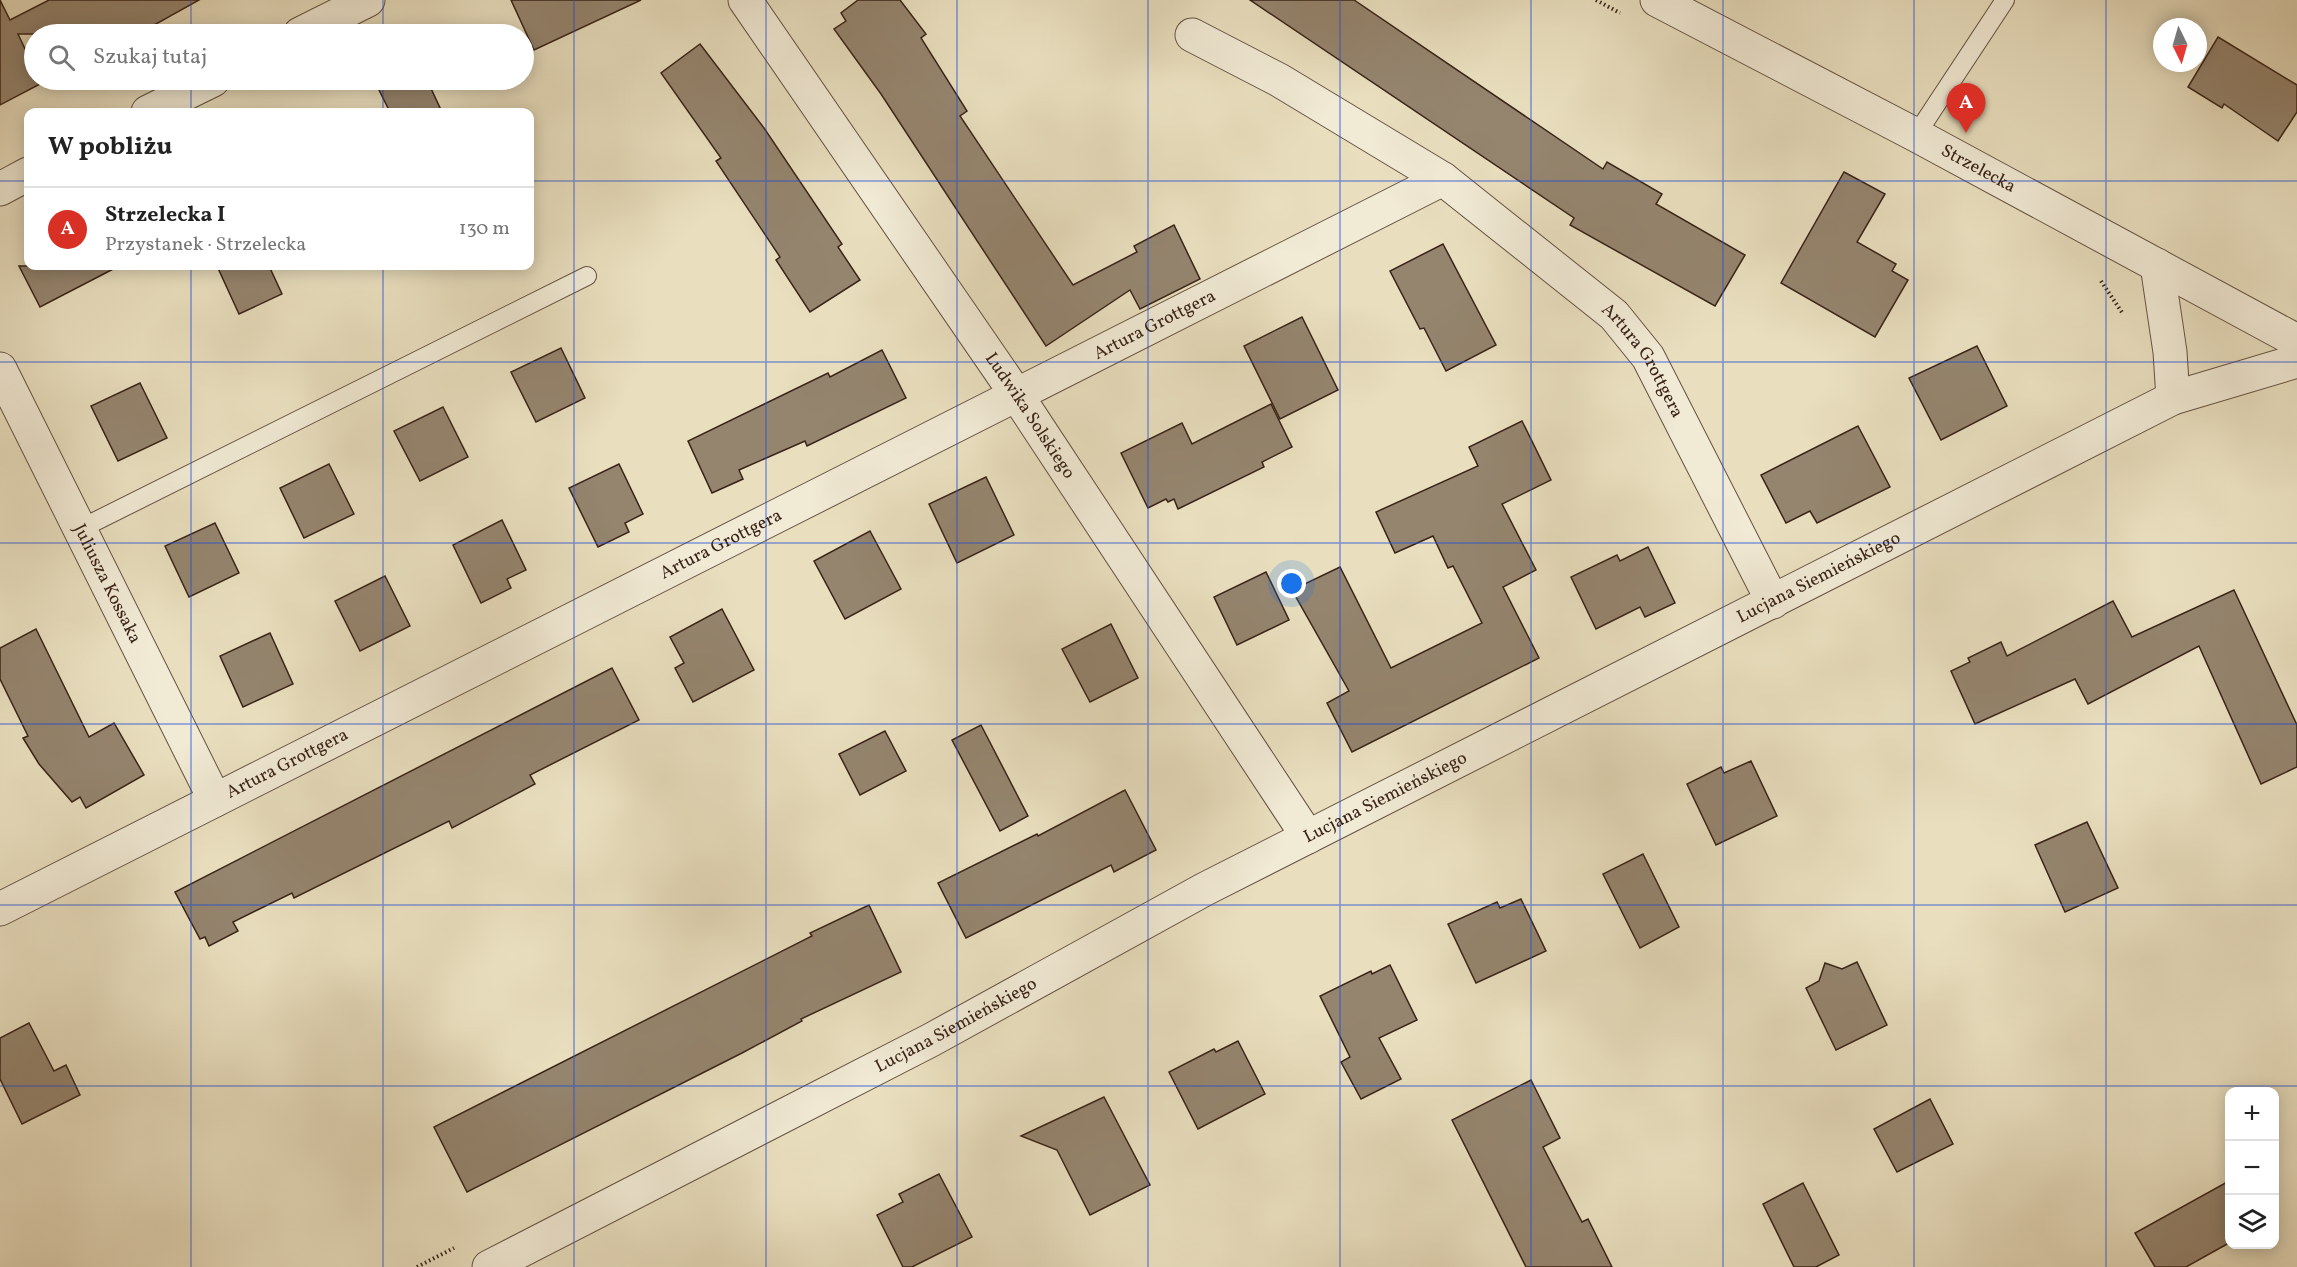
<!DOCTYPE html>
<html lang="pl">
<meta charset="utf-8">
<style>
:root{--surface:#fff;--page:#f6f6f6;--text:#222;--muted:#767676;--line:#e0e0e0;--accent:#d93025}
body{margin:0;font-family:Vollkorn,serif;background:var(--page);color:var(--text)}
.controls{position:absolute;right:18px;bottom:18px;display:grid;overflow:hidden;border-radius:12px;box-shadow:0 3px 15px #0003}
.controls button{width:54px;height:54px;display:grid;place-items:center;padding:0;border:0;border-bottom:2px solid var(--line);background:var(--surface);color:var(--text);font:30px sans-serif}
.compass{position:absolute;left:2153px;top:18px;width:54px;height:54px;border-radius:50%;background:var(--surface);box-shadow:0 3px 15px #0003;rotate:175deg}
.you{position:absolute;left:1292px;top:584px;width:21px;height:21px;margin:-15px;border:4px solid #fff;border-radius:50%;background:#1a73e8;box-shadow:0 0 0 9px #1a73e833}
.badge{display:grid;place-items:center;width:39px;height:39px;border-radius:50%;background:var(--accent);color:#fff;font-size:20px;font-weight:700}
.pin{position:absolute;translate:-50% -50px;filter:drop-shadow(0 2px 3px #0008)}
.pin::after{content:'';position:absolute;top:32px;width:21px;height:18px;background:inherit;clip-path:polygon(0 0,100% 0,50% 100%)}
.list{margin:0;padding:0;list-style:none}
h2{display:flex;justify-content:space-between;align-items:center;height:78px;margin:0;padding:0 24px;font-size:26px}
h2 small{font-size:20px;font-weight:400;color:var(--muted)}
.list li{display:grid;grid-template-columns:39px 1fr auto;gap:18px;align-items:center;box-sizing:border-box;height:84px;padding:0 24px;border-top:2px solid var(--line)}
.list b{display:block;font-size:22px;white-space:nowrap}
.list p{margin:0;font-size:20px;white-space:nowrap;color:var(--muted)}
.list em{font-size:20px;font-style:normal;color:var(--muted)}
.icon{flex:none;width:33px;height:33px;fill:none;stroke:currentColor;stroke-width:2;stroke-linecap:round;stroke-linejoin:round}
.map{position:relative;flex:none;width:2297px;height:1267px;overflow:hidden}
.search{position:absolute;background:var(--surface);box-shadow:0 3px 15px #0003;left:24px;top:24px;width:510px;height:66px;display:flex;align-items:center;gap:15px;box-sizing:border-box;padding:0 21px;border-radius:33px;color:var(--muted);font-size:22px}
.panel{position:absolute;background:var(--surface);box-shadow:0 3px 15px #0003;left:24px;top:108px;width:510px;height:162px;border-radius:12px}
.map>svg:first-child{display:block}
.building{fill:#95856f;stroke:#392318;stroke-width:1.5}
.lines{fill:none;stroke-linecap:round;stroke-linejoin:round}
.service-casing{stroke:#655242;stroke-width:20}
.minor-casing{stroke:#655242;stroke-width:35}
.tertiary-casing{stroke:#655242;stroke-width:35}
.path{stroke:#392318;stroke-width:4;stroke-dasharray:1.5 3;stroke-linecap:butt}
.service{stroke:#f1ead5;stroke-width:18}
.minor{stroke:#f1ead5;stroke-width:33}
.tertiary{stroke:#f1ead5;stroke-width:33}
.grid{fill:none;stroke:#1d4ed8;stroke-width:1.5;stroke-opacity:0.55}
.labels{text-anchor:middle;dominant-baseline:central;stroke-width:6;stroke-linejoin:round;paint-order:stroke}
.street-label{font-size:18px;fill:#392318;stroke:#f1ead5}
</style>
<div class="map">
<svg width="2297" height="1267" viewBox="0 0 2297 1267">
<rect width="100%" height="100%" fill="#e9dfbf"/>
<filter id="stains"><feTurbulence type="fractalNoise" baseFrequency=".00333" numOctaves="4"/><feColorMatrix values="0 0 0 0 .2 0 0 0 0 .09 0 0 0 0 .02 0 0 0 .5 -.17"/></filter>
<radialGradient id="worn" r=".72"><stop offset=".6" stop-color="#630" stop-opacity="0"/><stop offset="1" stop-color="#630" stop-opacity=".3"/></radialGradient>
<!-- building -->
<g class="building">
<path d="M 0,0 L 10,20 L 49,0 L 199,0 L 138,34 L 18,34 L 34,68 L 34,80 L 40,80 L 42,83 L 0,105 Z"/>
<path d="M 511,0 L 641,0 L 534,50 Z"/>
<path d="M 858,0 L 900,0 L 926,34 L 921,38 L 967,111 L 960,116 L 1073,285 L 1137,252 L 1134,246 L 1174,225 L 1200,279 L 1140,309 L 1130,290 L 1046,346 L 881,94 L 834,29 L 846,21 L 841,13 Z"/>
<path d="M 1250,0 L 1354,0 L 1603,169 L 1607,162 L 1662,194 L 1656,204 L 1745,255 L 1715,306 L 1570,225 L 1574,218 Z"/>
<path d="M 2218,37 L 2297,85 L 2297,112 L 2278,141 L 2224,104 L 2222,108 L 2188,87 Z"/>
<path d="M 700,44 L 764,128 L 842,244 L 838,247 L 860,280 L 810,312 L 776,260 L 780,257 L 716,161 L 721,158 L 661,73 Z"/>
<path d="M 374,80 L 427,80 L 442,112 L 390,112 Z"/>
<path d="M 1844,172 L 1885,194 L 1857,242 L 1896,264 L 1892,271 L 1908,280 L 1875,337 L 1781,283 Z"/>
<path d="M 1443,244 L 1496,345 L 1446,371 L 1424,328 L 1420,329 L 1390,271 Z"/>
<path d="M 19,266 L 119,266 L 40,307 Z"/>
<path d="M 217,266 L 269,266 L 282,294 L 239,314 Z"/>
<path d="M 1302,317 L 1338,390 L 1280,419 L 1244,346 Z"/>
<path d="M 1977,346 L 2007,406 L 1941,440 L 1909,378 Z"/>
<path d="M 561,348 L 585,398 L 536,422 L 511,372 Z"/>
<path d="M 882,350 L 906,398 L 807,446 L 805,441 L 739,470 L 743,479 L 712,493 L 688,441 L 828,373 L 830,377 Z"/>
<path d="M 140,383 L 167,438 L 118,461 L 91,406 Z"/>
<path d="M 1271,404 L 1292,447 L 1262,462 L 1264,467 L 1178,509 L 1174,499 L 1168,502 L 1166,499 L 1148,508 L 1121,453 L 1182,423 L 1192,444 Z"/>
<path d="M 443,407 L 468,457 L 420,481 L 394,431 Z"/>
<path d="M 1522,421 L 1551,480 L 1502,504 L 1536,570 L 1503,587 L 1539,658 L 1352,752 L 1327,703 L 1349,691 L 1292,590 L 1340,567 L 1391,668 L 1482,623 L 1453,566 L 1448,568 L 1433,536 L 1395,553 L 1376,512 L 1478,466 L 1469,447 Z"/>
<path d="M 1858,426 L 1890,487 L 1817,523 L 1810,511 L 1786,523 L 1761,475 Z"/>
<path d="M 329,464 L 354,514 L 304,538 L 280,488 Z"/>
<path d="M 619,464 L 643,514 L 625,523 L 629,532 L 598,547 L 569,488 Z"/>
<path d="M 986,477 L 1014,535 L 957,563 L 929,504 Z"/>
<path d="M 502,520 L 526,570 L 507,579 L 511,588 L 481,603 L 453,545 Z"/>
<path d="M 215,523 L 239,573 L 189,597 L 165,546 Z"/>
<path d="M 870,531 L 901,589 L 845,619 L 814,561 Z"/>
<path d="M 1648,547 L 1675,603 L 1645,617 L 1640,607 L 1596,629 L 1571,577 L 1617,555 L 1620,561 Z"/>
<path d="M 1266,572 L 1289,620 L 1237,645 L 1214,597 Z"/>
<path d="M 385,576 L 410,626 L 360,651 L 335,601 Z"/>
<path d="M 2234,590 L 2297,725 L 2297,767 L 2261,784 L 2199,646 L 2088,704 L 2075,679 L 1975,724 L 1951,671 L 1970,662 L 1968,658 L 2001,642 L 2007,656 L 2113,601 L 2132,637 Z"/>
<path d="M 722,609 L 754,670 L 693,702 L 675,668 L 684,663 L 670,637 Z"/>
<path d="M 1111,624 L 1138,678 L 1090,702 L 1062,649 Z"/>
<path d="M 36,629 L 89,737 L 114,723 L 144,775 L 86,808 L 80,797 L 72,802 L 39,764 L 23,738 L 28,736 L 0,679 L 0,648 Z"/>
<path d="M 270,633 L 293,684 L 243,707 L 220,656 Z"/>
<path d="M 612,668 L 639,720 L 530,775 L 535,784 L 452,828 L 449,821 L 294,898 L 292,893 L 233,922 L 238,931 L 209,946 L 205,937 L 200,939 L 175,892 Z"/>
<path d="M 981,725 L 1028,816 L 1000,831 L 952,740 Z"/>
<path d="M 885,731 L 906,771 L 860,795 L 839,754 Z"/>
<path d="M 1751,761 L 1777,816 L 1716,845 L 1687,784 L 1721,767 L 1724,773 Z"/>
<path d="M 1125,790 L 1156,850 L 1114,872 L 1111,865 L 966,938 L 938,883 L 1037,834 L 1038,836 Z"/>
<path d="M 2087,822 L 2118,888 L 2065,912 L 2035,845 Z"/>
<path d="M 1643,854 L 1679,927 L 1640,948 L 1603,874 Z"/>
<path d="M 1521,899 L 1546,951 L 1476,983 L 1448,924 L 1497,902 L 1500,908 Z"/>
<path d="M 869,905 L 901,972 L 801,1019 L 802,1021 L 742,1053 L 467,1192 L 434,1127 L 812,936 L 810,933 Z"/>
<path d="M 1857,962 L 1887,1025 L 1836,1050 L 1806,988 L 1819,981 L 1825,963 L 1842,969 Z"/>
<path d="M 1390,965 L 1417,1020 L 1379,1038 L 1401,1079 L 1361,1099 L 1341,1062 L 1350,1057 L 1320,996 L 1371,971 L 1372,974 Z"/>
<path d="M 29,1023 L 54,1071 L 66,1065 L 80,1095 L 22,1124 L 0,1079 L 0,1038 Z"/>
<path d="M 1238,1041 L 1265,1094 L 1198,1129 L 1169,1072 L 1214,1049 L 1216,1052 Z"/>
<path d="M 1531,1080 L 1560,1138 L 1543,1147 L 1582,1222 L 1588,1219 L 1612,1267 L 1526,1267 L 1452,1120 Z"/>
<path d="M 1104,1097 L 1150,1185 L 1090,1215 L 1057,1150 L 1021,1136 Z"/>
<path d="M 1930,1099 L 1953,1144 L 1897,1172 L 1874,1129 Z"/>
<path d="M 939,1174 L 972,1237 L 912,1267 L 903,1267 L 877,1215 L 903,1202 L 899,1194 Z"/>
<path d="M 2229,1181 L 2229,1243 L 2186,1267 L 2155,1267 L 2135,1233 Z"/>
<path d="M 1803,1183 L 1839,1255 L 1816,1267 L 1794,1267 L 1763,1204 Z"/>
</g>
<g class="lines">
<!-- service casing -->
<g class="service-casing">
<g id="service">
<path d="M 1916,135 L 2005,0"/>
<path d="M 80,529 L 587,276"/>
</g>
</g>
<!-- minor casing -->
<g class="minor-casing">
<g id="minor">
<path id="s1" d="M 745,0 L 1016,394 L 1308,837"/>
<path d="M 300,34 L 368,0"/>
<path id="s2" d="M 1192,35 L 1279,80 L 1443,179 L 1614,315 L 1648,357 L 1773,602"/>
<path d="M 148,112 L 213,80"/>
<path d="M 0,189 L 28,174"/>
<path d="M 2157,265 L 2170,352 L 2173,398"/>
<path id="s3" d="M 0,369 L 215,800"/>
<path id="s4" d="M 0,909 L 1443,179"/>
<path id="s5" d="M 489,1267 L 931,1040 L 1205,889 L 2173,398 L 2297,361"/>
</g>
</g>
<!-- tertiary casing -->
<g class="tertiary-casing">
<g id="tertiary">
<path id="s6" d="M 1657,0 L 1916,135 L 2297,341"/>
</g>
</g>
<!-- path -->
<g class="path">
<path d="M 1596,0 L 1620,13"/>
<path d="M 2101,281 L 2123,314"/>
<path d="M 417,1267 L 454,1248"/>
</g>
<!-- service -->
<use href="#service" class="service"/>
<!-- minor -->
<use href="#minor" class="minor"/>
<!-- tertiary -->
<use href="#tertiary" class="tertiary"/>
</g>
<!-- grid -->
<path class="grid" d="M 191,0 L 191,34M 383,0 L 383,34M 574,0 L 574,1267M 766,0 L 766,1267M 957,0 L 957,1267M 1148,0 L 1148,1267M 1340,0 L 1340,1267M 1531,0 L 1531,1267M 1723,0 L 1723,1267M 1914,0 L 1914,1267M 2106,0 L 2106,1267M 191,80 L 191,112M 383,80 L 383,112M 0,181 L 28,181M 530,181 L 2297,181M 191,266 L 191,1267M 383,266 L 383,1267M 0,362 L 2297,362M 0,543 L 2297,543M 0,724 L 2297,724M 0,905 L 2297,905M 0,1086 L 2297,1086"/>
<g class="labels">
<!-- street labels -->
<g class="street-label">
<text stroke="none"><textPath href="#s6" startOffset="363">Strzelecka</textPath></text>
<text stroke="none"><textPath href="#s4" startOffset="1294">Artura Grottgera</textPath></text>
<text stroke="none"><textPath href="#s2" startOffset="562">Artura Grottgera</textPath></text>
<text stroke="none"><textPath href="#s1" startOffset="504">Ludwika Solskiego</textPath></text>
<text stroke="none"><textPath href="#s4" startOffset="808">Artura Grottgera</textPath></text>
<text stroke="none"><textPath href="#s5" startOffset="1498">Lucjana Siemieńskiego</textPath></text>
<text stroke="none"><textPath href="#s3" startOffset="240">Juliusza Kossaka</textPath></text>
<text stroke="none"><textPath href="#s4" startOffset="322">Artura Grottgera</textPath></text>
<text stroke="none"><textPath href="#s5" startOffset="1012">Lucjana Siemieńskiego</textPath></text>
<text stroke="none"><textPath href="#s5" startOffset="526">Lucjana Siemieńskiego</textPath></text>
</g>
</g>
<rect width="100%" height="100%" filter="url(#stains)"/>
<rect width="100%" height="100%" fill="url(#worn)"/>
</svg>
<div class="controls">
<button>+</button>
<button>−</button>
<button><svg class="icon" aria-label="layers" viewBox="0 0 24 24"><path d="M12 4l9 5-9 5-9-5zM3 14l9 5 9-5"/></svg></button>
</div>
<svg class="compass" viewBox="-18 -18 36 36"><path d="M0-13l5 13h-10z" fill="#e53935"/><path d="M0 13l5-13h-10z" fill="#767676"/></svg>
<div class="you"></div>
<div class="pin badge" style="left:1966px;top:133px">A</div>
<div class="search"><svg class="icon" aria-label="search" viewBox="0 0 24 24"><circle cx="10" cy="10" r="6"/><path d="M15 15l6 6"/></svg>Szukaj tutaj</div>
<section class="panel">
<h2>W pobliżu<small></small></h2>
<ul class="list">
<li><span class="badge">A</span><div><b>Strzelecka I</b><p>Przystanek · Strzelecka</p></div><em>130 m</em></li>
</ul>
</section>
</div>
